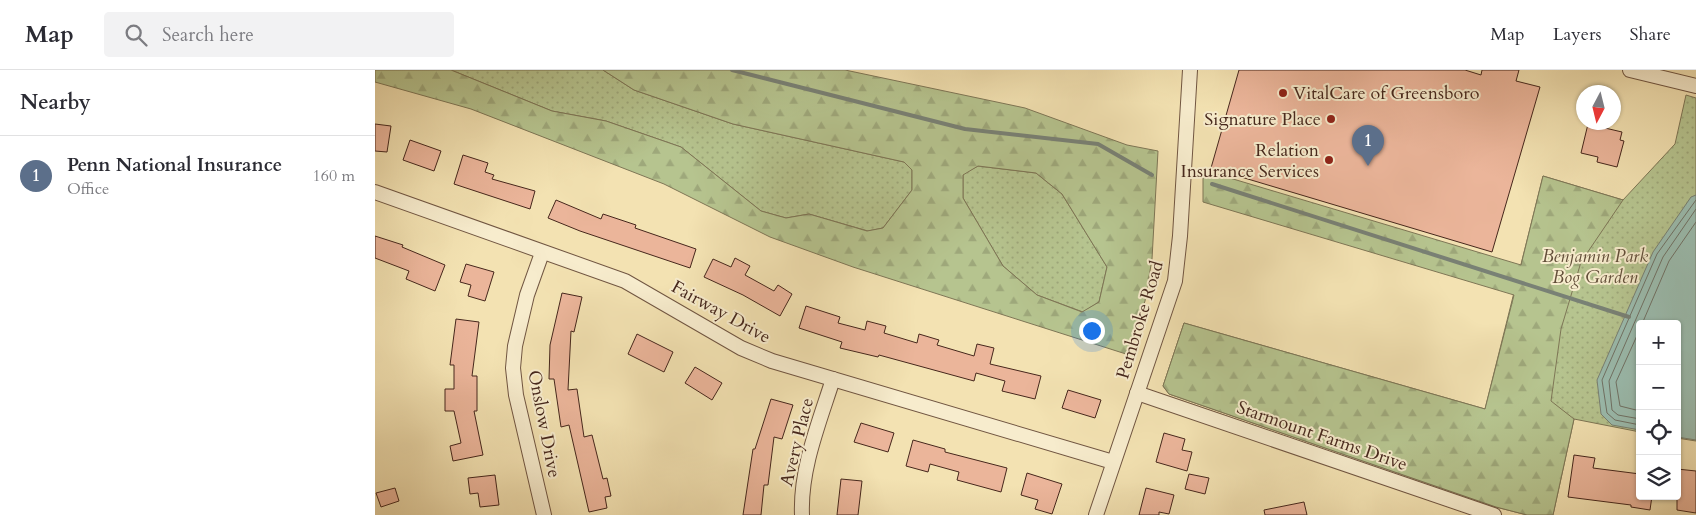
<!DOCTYPE html>
<meta charset="utf-8">
<style>
:root{--surface:#fff;--page:#f2f2f3;--text:#2b2b33;--muted:#7c7c81;--line:#e1e1e2;--accent:#b45309}
body{margin:0;font-family:Cardo,serif;background:var(--page);color:var(--text)}
.controls{position:absolute;right:15px;bottom:15px;display:grid;overflow:hidden;border-radius:5px;box-shadow:0 1px 4px #0004}
.controls button{width:45px;height:45px;display:grid;place-items:center;padding:0;border:0;border-bottom:1px solid var(--line);background:var(--surface);color:var(--text);font:25px sans-serif}
.compass{position:absolute;left:1201px;top:15px;width:45px;height:45px;border-radius:50%;background:var(--surface);box-shadow:0 1px 4px #0004;rotate:187deg}
.you{position:absolute;left:716px;top:260px;width:18px;height:18px;margin:-12px;border:4px solid #fff;border-radius:50%;background:#1a73e8;box-shadow:0 0 0 8px #1a73e833}
.badge{display:grid;place-items:center;width:32px;height:32px;border-radius:50%;background:var(--accent);color:#fff;font-size:16px;font-weight:700}
.pin{position:absolute;translate:-50% -41px;filter:drop-shadow(0 1px 2px #0008)}
.pin::after{content:'';position:absolute;top:26px;width:18px;height:15px;background:inherit;clip-path:polygon(0 0,100% 0,50% 100%)}
.list{margin:0;padding:0;list-style:none}
h2{display:flex;justify-content:space-between;align-items:center;height:65px;margin:0;padding:0 20px;font-size:21px}
h2 small{font-size:16px;font-weight:400;color:var(--muted)}
.list li{display:grid;grid-template-columns:32px 1fr auto;gap:15px;align-items:center;box-sizing:border-box;height:80px;padding:0 20px;border-top:1px solid var(--line)}
.list b{display:block;font-size:19px;white-space:nowrap}
.list p{margin:0;font-size:16px;white-space:nowrap;color:var(--muted)}
.list em{font-size:16px;font-style:normal;color:var(--muted)}
.icon{flex:none;width:28px;height:28px;fill:none;stroke:currentColor;stroke-width:2;stroke-linecap:round;stroke-linejoin:round}
.map{position:relative;flex:none;width:1321px;height:445px;overflow:hidden}
header{display:flex;align-items:center;gap:30px;box-sizing:border-box;height:70px;padding:0 25px;background:var(--surface);border-bottom:1px solid var(--line)}
header strong{font-size:24px}
nav{display:flex;gap:28px;margin-inline-start:auto;font-size:18px}
.search{width:350px;height:45px;background:var(--page);display:flex;align-items:center;gap:12px;box-sizing:border-box;padding:0 18px;border-radius:5px;color:var(--muted);font-size:19px}
main{display:flex}
aside{flex:1;background:var(--surface)}
.map>svg:first-child{display:block}
.green{fill:url(#green-dots);stroke:#7e7656}
.forest{fill:url(#forest-firs);stroke:#7e7656;fill-rule:evenodd}
.water{fill:#9bbdb0;stroke:#798175}
.lines{fill:none;stroke-linecap:round;stroke-linejoin:round}
.shore{stroke:#707266;stroke-width:1}
.stream{stroke:#798175;stroke-width:4}
.building{fill:#ebb59a;stroke:#46271c}
.minor-casing{stroke:#715642;stroke-width:16}
.minor{stroke:#f7eccd;stroke-width:14}
.poi-dot{fill:#8f2418;stroke:#f7eccd;stroke-width:2}
.labels{text-anchor:middle;dominant-baseline:central;stroke-width:4;stroke-linejoin:round;paint-order:stroke}
.poi-label{font-size:18px;fill:#46271c;stroke:#f7eccd;text-anchor:end}
.park-label{font-size:18px;font-style:italic;fill:#624e39;stroke:#f7eccd}
.street-label{font-size:18px;fill:#46271c;stroke:#f7eccd}
</style>
<header>
<strong>Map</strong>
<div class="search"><svg class="icon" aria-label="search" viewBox="0 0 24 24"><circle cx="10" cy="10" r="6"/><path d="M15 15l6 6"/></svg>Search here</div>
<nav><a>Map</a><a>Layers</a><a>Share</a></nav>
</header>
<main>
<aside>
<h2>Nearby<small></small></h2>
<ul class="list">
<li><span class="badge" style="background:#5c6f8a">1</span><div><b>Penn National Insurance</b><p>Office</p></div><em>160 m</em></li>
</ul>
</aside>
<div class="map">
<svg width="1321" height="445" viewBox="0 0 1321 445">
<defs>
<pattern id="green-dots" width="8" height="8" patternUnits="userSpaceOnUse" patternTransform="scale(1.25)"><rect width="8" height="8" fill="#b6c48f"/><path d="M2 2h.1M6 6h.1" fill="none" stroke="#9ea87b" stroke-width="1.8" stroke-linecap="round"/></pattern>
<pattern id="forest-firs" width="22" height="20" patternUnits="userSpaceOnUse" patternTransform="scale(1.25)"><rect width="22" height="20" fill="#b6c48f"/><path d="M5 1l3.5 6h-7zM16 11l3.5 6h-7z" fill="#9ea87b"/></pattern>
</defs>
<rect width="100%" height="100%" fill="#f3e2b2"/>
<filter id="stains"><feTurbulence type="fractalNoise" baseFrequency=".004" numOctaves="4"/><feColorMatrix values="0 0 0 0 .2 0 0 0 0 .09 0 0 0 0 .02 0 0 0 .5 -.17"/></filter>
<radialGradient id="worn" r=".72"><stop offset=".6" stop-color="#630" stop-opacity="0"/><stop offset="1" stop-color="#630" stop-opacity=".3"/></radialGradient>
<!-- green -->
<g class="green">
<path d="M 76,0 L 228,0 L 259,20 L 358,54 L 529,92 L 537,100 L 537,120 L 508,158 L 493,161 L 434,144 L 411,148 L 386,141 L 306,77 L 231,51 L 177,41 Z"/>
<path d="M 1311,25 L 1321,28 L 1321,371 L 1302,368 L 1302,254 L 1265,254 L 1265,362 L 1199,349 L 1178,445 L 1152,445 L 1121,437 L 794,324 L 788,316 L 809,253 L 1110,339 L 1168,106 L 1248,130 L 1300,74 Z"/>
<path d="M 603,96 L 661,103 L 687,124 L 732,197 L 724,232 L 708,242 L 662,225 L 628,196 L 588,128 L 588,104 Z"/>
</g>
<!-- forest -->
<g class="forest">
<path d="M 0,0 L 76,0 L 177,41 L 231,51 L 306,77 L 386,141 L 411,148 L 434,144 L 492,161 L 508,158 L 537,120 L 537,100 L 529,92 L 358,54 L 259,20 L 228,0 L 470,0 L 650,38 L 752,75 L 783,81 L 777,189 L 770,231 L 751,284 L 478,197 L 395,167 L 289,114 L 96,39 L 0,12 ZM 603,96 L 661,103 L 687,124 L 732,197 L 724,232 L 707,242 L 662,225 L 628,196 L 588,128 L 588,105 Z"/>
<path d="M 828,100 L 1146,195 L 1168,106 L 1248,130 L 1206,192 L 1186,259 L 1176,331 L 1199,349 L 1178,445 L 1152,445 L 1121,437 L 794,324 L 788,316 L 809,253 L 1110,339 L 1139,225 L 828,132 Z"/>
</g>
<!-- water -->
<path class="water" d="M 1321,125 L 1321,370 L 1302,367 L 1302,254 L 1265,254 L 1265,360 L 1237,355 L 1226,344 L 1222,310 L 1278,182 L 1316,127 Z"/>
<g class="lines">
<!-- shore -->
<g class="shore">
<path d="M 1267,254 L 1294,191 L 1321,152"/>
<path d="M 1265,259 L 1241,312 L 1245,336 L 1265,341"/>
<path d="M 1265,349 L 1243,345 L 1237,340 L 1234,311 L 1288,187 L 1321,139"/>
<path d="M 1265,355 L 1240,350 L 1232,343 L 1227,310 L 1282,184 L 1321,130"/>
</g>
<!-- stream -->
<g class="stream">
<path d="M 357,0 L 590,59 L 723,74 L 777,105"/>
<path d="M 837,114 L 1254,247"/>
</g>
</g>
<!-- building -->
<g class="building">
<path d="M 864,0 L 1090,0 L 1106,5 L 1107,0 L 1144,0 L 1141,11 L 1165,17 L 1117,182 L 836,98 Z"/>
<path d="M 0,54 L 16,56 L 12,82 L 0,81 Z"/>
<path d="M 1213,54 L 1247,62 L 1245,70 L 1249,71 L 1242,97 L 1222,92 L 1223,87 L 1206,83 Z"/>
<path d="M 35,70 L 66,81 L 59,101 L 28,90 Z"/>
<path d="M 88,85 L 113,93 L 110,102 L 119,105 L 117,109 L 160,121 L 155,139 L 79,114 Z"/>
<path d="M 181,130 L 226,149 L 228,144 L 261,155 L 260,158 L 321,179 L 315,198 L 205,161 L 173,148 Z"/>
<path d="M 0,166 L 28,175 L 27,177 L 70,195 L 60,221 L 31,209 L 34,201 L 0,188 Z"/>
<path d="M 360,188 L 375,196 L 370,205 L 399,221 L 403,215 L 417,224 L 405,246 L 368,225 L 329,207 L 338,189 L 356,197 Z"/>
<path d="M 91,194 L 119,202 L 110,231 L 93,226 L 96,215 L 85,212 Z"/>
<path d="M 187,223 L 207,227 L 199,262 L 196,261 L 193,320 L 202,319 L 209,367 L 217,365 L 228,409 L 232,408 L 236,426 L 230,427 L 232,438 L 214,442 L 194,355 L 186,357 L 179,309 L 174,309 L 175,275 Z"/>
<path d="M 431,236 L 465,247 L 463,253 L 490,260 L 492,251 L 511,256 L 509,263 L 542,273 L 544,264 L 564,270 L 562,275 L 599,286 L 602,274 L 619,278 L 615,294 L 666,306 L 660,329 L 627,321 L 630,311 L 601,303 L 599,311 L 504,285 L 503,287 L 465,278 L 467,272 L 424,258 Z"/>
<path d="M 81,249 L 104,252 L 97,306 L 102,306 L 102,341 L 99,341 L 108,385 L 78,391 L 75,376 L 86,373 L 79,341 L 70,341 L 70,319 L 79,319 L 79,295 L 75,295 Z"/>
<path d="M 262,264 L 298,282 L 289,302 L 253,284 Z"/>
<path d="M 320,297 L 347,313 L 337,330 L 310,313 Z"/>
<path d="M 693,320 L 726,330 L 720,348 L 687,338 Z"/>
<path d="M 396,329 L 418,335 L 407,369 L 399,367 L 393,415 L 389,415 L 386,445 L 368,445 L 378,379 L 380,379 Z"/>
<path d="M 486,353 L 519,363 L 513,382 L 479,372 Z"/>
<path d="M 789,363 L 810,369 L 807,380 L 817,382 L 812,401 L 781,392 Z"/>
<path d="M 538,370 L 570,379 L 570,382 L 632,398 L 626,422 L 582,410 L 584,402 L 555,394 L 553,402 L 531,396 Z"/>
<path d="M 1199,385 L 1220,388 L 1218,398 L 1265,404 L 1265,426 L 1277,426 L 1275,440 L 1256,437 L 1256,435 L 1193,427 Z"/>
<path d="M 1302,399 L 1321,401 L 1321,443 L 1302,440 Z"/>
<path d="M 652,403 L 687,414 L 677,444 L 660,439 L 663,430 L 646,425 Z"/>
<path d="M 814,404 L 834,408 L 830,424 L 810,419 Z"/>
<path d="M 120,405 L 124,435 L 105,437 L 103,423 L 95,424 L 93,408 Z"/>
<path d="M 466,409 L 487,411 L 483,445 L 462,445 Z"/>
<path d="M 20,418 L 24,431 L 6,437 L 1,423 Z"/>
<path d="M 771,418 L 799,425 L 794,444 L 784,442 L 784,445 L 764,445 Z"/>
<path d="M 929,432 L 932,445 L 890,445 L 889,440 Z"/>
</g>
<g class="lines">
<!-- minor casing -->
<g class="minor-casing">
<g id="minor">
<path d="M 1255,0 L 1321,16"/>
<path d="M 0,122 L 250,211 L 366,278 L 397,291 L 738,392"/>
<path d="M 167,183 L 152,225 L 140,276 L 138,298 L 141,325 L 169,445"/>
<path d="M 762,323 L 1119,445"/>
<path d="M 427,445 C 425,399 444,353 458,309"/>
<path d="M 721,445 L 800,211 L 805,166 L 815,0"/>
</g>
</g>
<!-- minor -->
<use href="#minor" class="minor"/>
</g>
<!-- markers -->
<g class="poi-dot">
<circle cx="908" cy="23" r="5"/>
<circle cx="956" cy="49" r="5"/>
<circle cx="954" cy="90" r="5"/>
</g>
<g class="labels">
<!-- poi labels -->
<g class="poi-label">
<text x="918" y="23" text-anchor="start">VitalCare of Greensboro</text>
<text x="946" y="49">Signature Place</text>
<text x="944" y="80">Relation<tspan x="944" dy="21">Insurance Services</tspan></text>
</g>
<!-- park labels -->
<g class="park-label">
<text x="1220" y="186">Benjamin Park<tspan x="1220" dy="21">Bog Garden</tspan></text>
</g>
<!-- street labels -->
<g class="street-label">
<text transform="translate(346 242) rotate(29)">Fairway Drive</text>
<text transform="translate(765 250) rotate(-73)">Pembroke Road</text>
<text transform="translate(169 354) rotate(79)">Onslow Drive</text>
<text transform="translate(947 366) rotate(19)">Starmount Farms Drive</text>
<text transform="translate(422 372) rotate(-76)">Avery Place</text>
</g>
</g>
<rect width="100%" height="100%" filter="url(#stains)"/>
<rect width="100%" height="100%" fill="url(#worn)"/>
</svg>
<div class="controls">
<button>+</button>
<button>−</button>
<button><svg class="icon" aria-label="locate" viewBox="0 0 24 24"><circle cx="12" cy="12" r="6"/><path d="M12 2v4M12 18v4M2 12h4M18 12h4"/></svg></button>
<button><svg class="icon" aria-label="layers" viewBox="0 0 24 24"><path d="M12 4l9 5-9 5-9-5zM3 14l9 5 9-5"/></svg></button>
</div>
<svg class="compass" viewBox="-18 -18 36 36"><path d="M0-13l5 13h-10z" fill="#e53935"/><path d="M0 13l5-13h-10z" fill="#7c7c81"/></svg>
<div class="you"></div>
<div class="pin badge" style="left:993px;top:96px;background:#5c6f8a">1</div>
</div>
</main>
